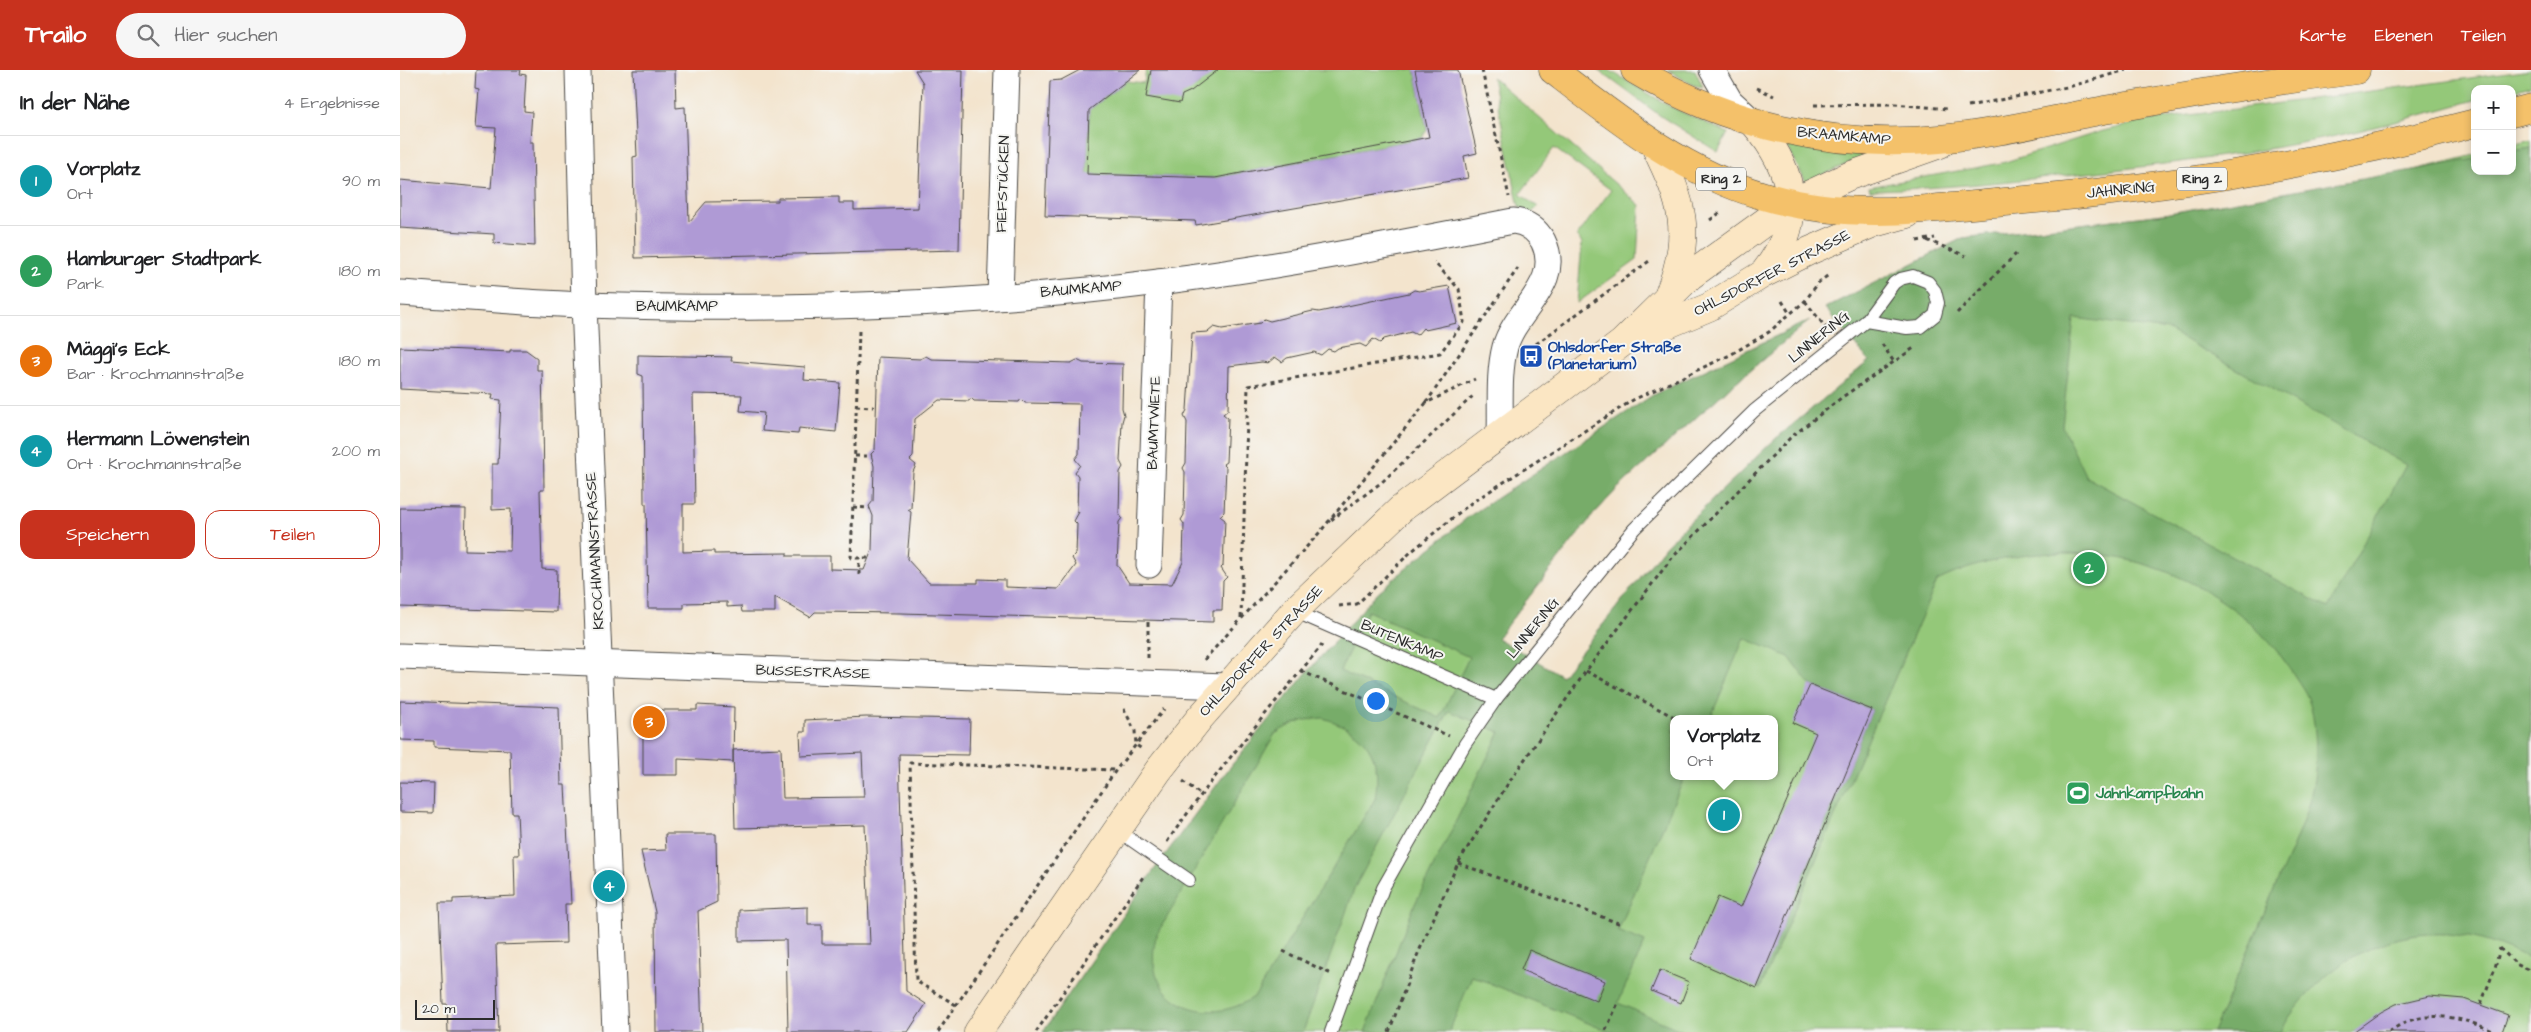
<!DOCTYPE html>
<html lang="de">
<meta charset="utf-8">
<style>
:root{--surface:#fff;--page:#f6f6f6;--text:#202124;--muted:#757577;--line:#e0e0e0;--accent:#c8321e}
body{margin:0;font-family:"Architects Daughter",sans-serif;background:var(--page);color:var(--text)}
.controls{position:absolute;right:15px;top:15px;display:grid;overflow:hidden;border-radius:10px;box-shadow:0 2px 8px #0003}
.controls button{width:45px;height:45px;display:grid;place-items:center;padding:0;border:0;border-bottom:1px solid var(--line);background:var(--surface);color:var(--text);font:25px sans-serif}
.scale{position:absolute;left:15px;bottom:12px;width:80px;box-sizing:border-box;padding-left:5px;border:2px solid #2b2b2b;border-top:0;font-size:14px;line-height:18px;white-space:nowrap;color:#2b2b2b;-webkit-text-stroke:4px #f6f6f2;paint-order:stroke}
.you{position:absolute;left:975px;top:630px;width:18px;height:18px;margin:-12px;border:4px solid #fff;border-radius:50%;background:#1a73e8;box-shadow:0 0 0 8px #1a73e833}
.badge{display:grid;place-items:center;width:32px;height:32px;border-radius:50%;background:var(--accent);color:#fff;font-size:16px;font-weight:700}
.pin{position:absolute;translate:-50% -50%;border:2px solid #fff;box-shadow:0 1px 5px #0006}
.popup{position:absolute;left:1270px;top:645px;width:108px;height:65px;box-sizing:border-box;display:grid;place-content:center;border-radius:10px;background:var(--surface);filter:drop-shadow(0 1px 4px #0005);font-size:16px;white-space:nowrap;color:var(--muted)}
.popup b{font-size:19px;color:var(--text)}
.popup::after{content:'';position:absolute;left:50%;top:100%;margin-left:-10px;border:10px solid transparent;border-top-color:var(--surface)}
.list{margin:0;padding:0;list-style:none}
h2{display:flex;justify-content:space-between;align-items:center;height:65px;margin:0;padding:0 20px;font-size:21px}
h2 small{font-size:16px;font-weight:400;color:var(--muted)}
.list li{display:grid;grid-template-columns:32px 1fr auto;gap:15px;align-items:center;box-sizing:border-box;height:90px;padding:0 20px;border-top:1px solid var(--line)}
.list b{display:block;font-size:19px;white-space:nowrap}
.list p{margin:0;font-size:16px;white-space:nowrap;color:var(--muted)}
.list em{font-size:16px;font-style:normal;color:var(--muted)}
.actions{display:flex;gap:10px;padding:15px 20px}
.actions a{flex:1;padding:11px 0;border:1px solid var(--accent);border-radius:15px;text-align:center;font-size:18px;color:var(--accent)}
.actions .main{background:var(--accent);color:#fff}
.icon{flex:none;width:28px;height:28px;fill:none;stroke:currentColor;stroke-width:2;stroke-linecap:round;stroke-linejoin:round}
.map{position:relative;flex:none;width:2131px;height:962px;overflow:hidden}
header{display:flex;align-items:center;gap:30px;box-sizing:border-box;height:70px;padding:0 25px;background:var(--accent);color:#fff}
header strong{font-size:24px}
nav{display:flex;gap:28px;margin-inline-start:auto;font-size:18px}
.search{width:350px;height:45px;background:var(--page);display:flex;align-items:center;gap:12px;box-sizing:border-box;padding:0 18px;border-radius:28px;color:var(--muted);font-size:19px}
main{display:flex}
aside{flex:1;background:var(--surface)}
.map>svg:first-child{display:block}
.green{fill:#94c879;stroke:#607a52;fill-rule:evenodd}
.forest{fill:#77ac69;stroke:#516c4a;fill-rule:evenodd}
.building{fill:#af9ad5;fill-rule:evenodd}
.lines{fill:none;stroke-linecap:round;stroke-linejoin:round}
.lane-casing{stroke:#494743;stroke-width:14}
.street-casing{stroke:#494743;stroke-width:27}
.secondary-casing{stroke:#494743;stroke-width:29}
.primary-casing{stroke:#494743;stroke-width:29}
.path{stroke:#494743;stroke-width:3;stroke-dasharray:4 4;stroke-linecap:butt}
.lane{stroke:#fff;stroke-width:12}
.street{stroke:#fff;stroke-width:25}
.secondary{stroke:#fbe6c3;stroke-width:28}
.primary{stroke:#f4c16a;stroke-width:28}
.labels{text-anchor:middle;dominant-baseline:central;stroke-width:4;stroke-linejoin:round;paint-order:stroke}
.shield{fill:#f6f6f2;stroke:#686867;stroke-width:1}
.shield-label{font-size:14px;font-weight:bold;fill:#2b2b2b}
.street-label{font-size:15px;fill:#2b2b2b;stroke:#f6f6f2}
.transit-label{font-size:15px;font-weight:bold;fill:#164399;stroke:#f6f6f2;text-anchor:start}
.leisure-label{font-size:15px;font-weight:bold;fill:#27864d;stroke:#f6f6f2;text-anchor:start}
</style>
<header>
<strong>Trailo</strong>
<div class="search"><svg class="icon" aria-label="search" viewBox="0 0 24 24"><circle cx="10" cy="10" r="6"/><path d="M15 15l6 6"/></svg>Hier suchen</div>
<nav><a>Karte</a><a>Ebenen</a><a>Teilen</a></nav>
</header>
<main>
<aside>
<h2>In der Nähe<small>4 Ergebnisse</small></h2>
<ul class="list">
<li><span class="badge" style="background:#0f9aa8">1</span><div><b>Vorplatz</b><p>Ort</p></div><em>90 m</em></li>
<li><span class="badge" style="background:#2e9e5b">2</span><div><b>Hamburger Stadtpark</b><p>Park</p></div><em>180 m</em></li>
<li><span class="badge" style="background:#e8710a">3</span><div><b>Mäggi's Eck</b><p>Bar · Krochmannstraße</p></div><em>180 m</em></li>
<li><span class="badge" style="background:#0f9aa8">4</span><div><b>Hermann Löwenstein</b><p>Ort · Krochmannstraße</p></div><em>200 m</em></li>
</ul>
<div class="actions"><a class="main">Speichern</a><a>Teilen</a></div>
</aside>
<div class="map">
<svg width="2131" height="962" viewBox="0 0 2131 962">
<rect width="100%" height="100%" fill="#f6f6f2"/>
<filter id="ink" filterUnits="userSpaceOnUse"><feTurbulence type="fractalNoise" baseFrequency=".02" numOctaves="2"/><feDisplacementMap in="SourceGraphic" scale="10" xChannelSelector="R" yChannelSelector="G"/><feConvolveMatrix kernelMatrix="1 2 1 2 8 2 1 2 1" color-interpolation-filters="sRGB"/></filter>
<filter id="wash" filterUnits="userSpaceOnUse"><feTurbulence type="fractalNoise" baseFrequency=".0096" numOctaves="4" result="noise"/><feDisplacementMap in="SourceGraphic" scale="20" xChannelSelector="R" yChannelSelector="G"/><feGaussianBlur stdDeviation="1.12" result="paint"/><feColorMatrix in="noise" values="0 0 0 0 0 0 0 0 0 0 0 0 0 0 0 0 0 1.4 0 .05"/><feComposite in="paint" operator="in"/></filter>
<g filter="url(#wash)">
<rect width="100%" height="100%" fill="#f3e4cd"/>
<!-- green -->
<g class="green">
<path d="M 746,0 L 748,0 L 754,19 L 782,25 L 799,15 L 811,0 L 1015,0 L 1027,60 L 1022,68 L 815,108 L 687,104 L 689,40 L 726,11 L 744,13 Z"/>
<path d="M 1198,0 L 1209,0 L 1271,37 L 1328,63 L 1318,82 L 1262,47 Z"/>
<path d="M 1268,0 L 1295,0 L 1303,17 L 1293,15 Z"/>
<path d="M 2131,0 L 2131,16 L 2112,21 L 2112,19 L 2075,19 L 2075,30 C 2033,42 1992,53 1950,63 C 1855,84 1756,96 1658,106 C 1595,113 1533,119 1470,120 L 1469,117 L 1602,93 L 1699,62 L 1744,51 Z"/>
<path d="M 1092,7 L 1240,135 L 1237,190 L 1177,233 L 1182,173 L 1177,166 L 1211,120 L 1154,78 L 1120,124 L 1138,137 L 1131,143 L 1119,137 Z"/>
<path d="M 2131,70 L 2131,962 L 643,962 L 754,800 L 827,701 L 903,607 L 977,523 L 1068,447 L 1253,325 L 1410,250 L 1330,317 L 1218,418 L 1193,445 L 1097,568 L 1162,606 L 1267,474 L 1373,371 L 1469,291 L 1425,238 L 1563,168 L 1764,144 L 1997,104 L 2075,85 L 2075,101 L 2112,101 L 2112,75 ZM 1274,649 L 1374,649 L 1374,706 L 1274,706 Z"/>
<path d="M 1386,76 L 1431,83 L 1472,83 L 1406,112 Z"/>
</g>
<!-- forest -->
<path class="forest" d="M 2131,78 L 2131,888 C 2111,881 2091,871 2069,867 C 2015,856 1960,874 1921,911 C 1906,926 1890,942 1881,962 L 1813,962 C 1834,914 1855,865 1875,817 C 1891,780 1910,743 1915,702 C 1917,679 1916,650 1908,628 C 1905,621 1900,614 1896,608 C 1856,542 1782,496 1706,486 C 1650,478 1588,486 1537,511 L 1360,919 L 1357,917 L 1472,640 L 1410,615 L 1389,587 L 1344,568 L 1310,649 L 1274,649 L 1274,706 L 1285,706 L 1218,861 L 1245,872 L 1218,933 L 1285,962 L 1210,962 L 1072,906 L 1049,962 L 965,962 L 1014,836 L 1100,662 L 1049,641 L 955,817 L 903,962 L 643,962 L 754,800 L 827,701 L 903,607 L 977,523 L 1068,447 L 1253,325 L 1410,250 L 1330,317 L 1218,418 L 1193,445 L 1097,568 L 1162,606 L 1267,474 L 1373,371 L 1469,291 L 1425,238 L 1563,168 L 1764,144 L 2075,89 L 2075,101 L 2112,101 L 2112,81 ZM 1674,248 L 1768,260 L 2006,395 L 1928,538 L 1686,407 L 1662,356 ZM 968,541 L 1069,587 L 1040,648 L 940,601 ZM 923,648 C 965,661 983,684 975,729 L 855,926 C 806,962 737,929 757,864 L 875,664 C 891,653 904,649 923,648 Z"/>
<g id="blocks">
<!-- building -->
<g class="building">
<path d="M 76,0 L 121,0 L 120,4 L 126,5 L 124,41 L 132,42 L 130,72 L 133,72 L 135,176 L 94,173 L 94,164 L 0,158 L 0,110 L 91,118 L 96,58 L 76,57 L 79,20 L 75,19 Z"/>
<path d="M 233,0 L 275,0 L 276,38 L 285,37 L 289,152 L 306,132 L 378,131 L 378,128 L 439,127 L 439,133 L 454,133 L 454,140 L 518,138 L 523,13 L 515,0 L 563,0 L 559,180 L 235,188 L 233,87 L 237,86 Z"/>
<path d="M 680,0 L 740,0 L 689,40 L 687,104 L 815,108 L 1029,67 L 1015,0 L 1058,0 L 1077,83 L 1064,86 L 1068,108 L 796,155 L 795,151 L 645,146 L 650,11 L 661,10 Z"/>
<path d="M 751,0 L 818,0 L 791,21 L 782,25 L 780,33 L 746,27 Z"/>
<path d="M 1049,216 L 1057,253 L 1025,260 L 1023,258 L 1017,265 L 1011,262 L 984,269 L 980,273 L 973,269 L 966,277 L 960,274 L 938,278 L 934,281 L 928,279 L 921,285 L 914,282 L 887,288 L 882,292 L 875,287 L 868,293 L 862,292 L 829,296 L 828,340 L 823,344 L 828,348 L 826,392 L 823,394 L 826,397 L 824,442 L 820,446 L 825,450 L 823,496 L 821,498 L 827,507 L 823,511 L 822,540 L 813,540 L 813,552 L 501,543 L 415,542 L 410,547 L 375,527 L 375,542 L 342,542 L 341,536 L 327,537 L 327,532 L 284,533 L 284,538 L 248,538 L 246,434 L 244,434 L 243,306 L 238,304 L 238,285 L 332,287 L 331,291 L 405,297 L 404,310 L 440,313 L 436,362 L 399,358 L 398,364 L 362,361 L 364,343 L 340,341 L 342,325 L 293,324 L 295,434 L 283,434 L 283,482 L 314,481 L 314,484 L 387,483 L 387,486 L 430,486 L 430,499 L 464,500 L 472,480 L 473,446 L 469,436 L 473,431 L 474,396 L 471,384 L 475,380 L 478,287 L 520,289 L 526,286 L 531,289 L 671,293 L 677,290 L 683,293 L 723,294 L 722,338 L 724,345 L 722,352 L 720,391 L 723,397 L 720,402 L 719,444 L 722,448 L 719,452 L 717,495 L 729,513 L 772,514 L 783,492 L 784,454 L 781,450 L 784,445 L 785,402 L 783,398 L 786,393 L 787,352 L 784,346 L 787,340 L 792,263 L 808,262 L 814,257 L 822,259 L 860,253 L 864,249 L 870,251 L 913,241 L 919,242 L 1009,223 L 1014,220 L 1019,221 ZM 571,328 L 574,331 L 619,332 L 621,329 L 625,333 L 680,334 L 679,384 L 675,389 L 680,395 L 675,402 L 678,406 L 677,441 L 679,442 L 674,451 L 677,454 L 676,484 L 672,488 L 676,495 L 658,519 L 605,517 L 605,510 L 578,509 L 578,513 L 529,513 L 507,489 L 511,442 L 508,440 L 511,438 L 513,402 L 516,395 L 510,390 L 513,387 L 515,349 L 539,330 L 569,331 Z"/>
<path d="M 0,277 L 110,282 L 110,280 L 126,280 L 137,288 L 137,300 L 142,300 L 143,345 L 144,420 L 140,420 L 142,499 L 157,500 L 156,542 L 0,537 L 0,438 L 66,439 L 65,480 L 110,481 L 111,439 L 92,440 L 92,394 L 98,394 L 101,330 L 92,329 L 93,324 L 0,319 Z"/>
<path d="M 1410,615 L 1472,640 L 1357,918 L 1291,889 L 1318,827 L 1341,837 L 1416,663 L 1393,653 Z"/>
<path d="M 0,631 L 159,637 L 161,715 L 165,715 L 171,834 L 165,834 L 166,873 L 96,875 L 99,962 L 48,962 L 47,934 L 43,934 L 39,833 L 53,833 L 53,829 L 115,826 L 114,785 L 119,785 L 117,743 L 112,743 L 110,680 L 34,677 L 34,671 L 0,670 Z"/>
<path d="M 297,635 L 334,637 L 333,692 L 278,689 L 278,705 L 243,705 L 243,640 L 297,640 Z"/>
<path d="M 466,647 L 570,649 L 569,685 L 499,684 L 506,921 L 526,934 L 508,962 L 388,962 L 386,870 L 339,871 L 339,840 L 408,837 L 408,855 L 422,855 L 422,874 L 470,874 L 465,755 L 335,758 L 333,680 L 381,678 L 383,728 L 464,727 L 462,683 L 401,686 L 400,662 L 405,662 L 405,650 Z"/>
<path d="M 0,712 L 34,713 L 33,743 L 0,742 Z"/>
<path d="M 265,764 L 316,764 L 317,832 L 298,841 L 302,962 L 256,962 L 255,842 L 241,781 L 266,780 Z"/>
<path d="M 1129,880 L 1205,911 L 1197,931 L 1121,900 Z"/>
<path d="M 1260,900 L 1289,912 L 1281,933 L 1251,921 Z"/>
<path d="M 2030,926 L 2064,929 L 2108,945 L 2102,962 L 1953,962 L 1981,942 L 1996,934 Z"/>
</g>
</g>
</g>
<g filter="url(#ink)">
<use href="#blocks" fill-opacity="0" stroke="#494743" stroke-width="1"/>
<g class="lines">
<!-- lane casing -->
<g class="lane-casing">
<g id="lane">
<path d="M 894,541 L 1096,629"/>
<path d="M 717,760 L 789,810"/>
<path d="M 931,962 L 983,818 L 1065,674 L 1096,629 L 1234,459 L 1354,341 L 1466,251 L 1494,213 L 1500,209 L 1513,206 L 1528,212 L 1535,221 L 1538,233 L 1535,245 L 1520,257 L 1507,258 L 1466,251"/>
</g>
</g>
<!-- street casing -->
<g class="street-casing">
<g id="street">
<path d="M 178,0 L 184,235 L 215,962"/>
<path d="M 1312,0 L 1330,31 L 1354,53"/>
<path d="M 0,223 C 62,227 124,233 185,235 C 376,241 569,236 759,212 C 878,197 996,174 1113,151 C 1127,152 1136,159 1143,171 C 1164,213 1115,240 1105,277 C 1098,304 1101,336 1100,364"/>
<path d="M 600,227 L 607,0"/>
<path d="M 749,495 L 759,212"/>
<path d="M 0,586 L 826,616"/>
</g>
</g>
<!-- secondary casing -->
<g class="secondary-casing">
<g id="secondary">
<path d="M 1354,53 C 1395,101 1406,151 1364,203"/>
<path d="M 1255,76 C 1283,133 1293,163 1269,224"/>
<path d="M 1235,268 L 1309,237 L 1363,204 L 1409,181 L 1474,153 L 1507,144"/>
<path d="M 578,962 L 758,701 L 799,649 L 894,541 L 1001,439 L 1222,273 L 1290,206 L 1391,133 L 1449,106 L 1540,74"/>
</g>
</g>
<!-- primary casing -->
<g class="primary-casing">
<g id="primary">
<path d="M 1153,0 C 1218,50 1284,103 1364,126 C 1447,151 1531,139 1615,131 C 1771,117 1924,93 2075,53"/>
<path d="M 1235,0 C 1326,55 1433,79 1539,69 C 1596,64 1654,49 1710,39 C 1792,24 1874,11 1956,0"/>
<path d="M 2112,43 L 2131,38"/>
</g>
</g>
<!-- path -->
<g class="path">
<path d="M 1082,0 L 1109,127"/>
<path d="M 1357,18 L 1374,26"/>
<path d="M 1414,35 L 1495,34 L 1547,39"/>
<path d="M 1568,36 L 1672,16 L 1726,0"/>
<path d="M 1310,150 L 1321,142"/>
<path d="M 1527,170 L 1566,186"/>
<path d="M 1517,171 L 1535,168"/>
<path d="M 1382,231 L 1390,244"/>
<path d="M 1405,231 L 1426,258"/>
<path d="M 1557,243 L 1616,184"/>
<path d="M 459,261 L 451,488 L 468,488"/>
<path d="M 1136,274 L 1252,189"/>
<path d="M 1482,274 L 1494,292"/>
<path d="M 1026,333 L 1118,198"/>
<path d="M 456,336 L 474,337"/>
<path d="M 455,386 L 472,386"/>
<path d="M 453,437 L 470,438"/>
<path d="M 931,450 L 982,412 L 1075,324"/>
<path d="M 459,505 L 459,488"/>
<path d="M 939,536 L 957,534 L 1012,481 L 1071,433 L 1233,330 L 1330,285 L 1369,262 L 1405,231 L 1419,212 L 1430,204"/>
<path d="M 841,548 L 848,316 L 1040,283 L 1064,252 L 1059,219 L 1034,192"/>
<path d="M 748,588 L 748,551"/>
<path d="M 804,590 L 920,462 L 1026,333 L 1075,309"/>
<path d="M 901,601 L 1049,666"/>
<path d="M 1186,601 L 1278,649"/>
<path d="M 724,639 L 735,661 L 736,675 L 742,679"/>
<path d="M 783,711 L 800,724"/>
<path d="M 767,772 C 815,703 869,640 922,575"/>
<path d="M 1058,793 L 1221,854"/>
<path d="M 2100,878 L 2116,894 L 2131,901"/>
<path d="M 883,881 L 931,904"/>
<path d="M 2081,934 L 2095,898 L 2100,878"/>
<path d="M 556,935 L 516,911 L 510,693 L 716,700"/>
<path d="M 1206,960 L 1218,933"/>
<path d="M 538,962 L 716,700 L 764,639"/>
<path d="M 636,962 L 745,804"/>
<path d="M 989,962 L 1017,886 L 1058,793 L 1109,712 L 1186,601 L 1271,489 L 1390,368 L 1441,328 L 1514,278"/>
<path d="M 1989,962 C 2022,937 2060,946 2095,962"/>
</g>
<!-- lane -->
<use href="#lane" class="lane"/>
<!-- street -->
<use href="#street" class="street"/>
<!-- secondary -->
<use href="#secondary" class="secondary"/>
<!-- primary -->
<use href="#primary" class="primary"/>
</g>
</g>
<!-- icons -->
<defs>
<g id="bus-square" transform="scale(1.25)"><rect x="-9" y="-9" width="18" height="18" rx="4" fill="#1a4fb4" stroke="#f6f6f2"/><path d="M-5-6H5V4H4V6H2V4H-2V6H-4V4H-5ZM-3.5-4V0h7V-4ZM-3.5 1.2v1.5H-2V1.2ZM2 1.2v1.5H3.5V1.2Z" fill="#fff"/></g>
<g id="stadium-square" transform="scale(1.25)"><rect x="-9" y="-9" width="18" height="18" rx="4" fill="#2e9e5b" stroke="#f6f6f2"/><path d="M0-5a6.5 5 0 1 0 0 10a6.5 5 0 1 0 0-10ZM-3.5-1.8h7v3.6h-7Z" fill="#fff"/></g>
</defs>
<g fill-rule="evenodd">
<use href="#bus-square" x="1131" y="286"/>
<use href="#stadium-square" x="1678" y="723"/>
</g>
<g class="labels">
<!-- shield labels -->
<g class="shield">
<rect x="1296" y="97.5" width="50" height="23" rx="4"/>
<rect x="1777" y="97.5" width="50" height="23" rx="4"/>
</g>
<g class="shield-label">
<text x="1321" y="109">Ring 2</text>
<text x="1802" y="109">Ring 2</text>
</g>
<!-- street labels -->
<g class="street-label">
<text transform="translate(1444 66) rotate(5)">BRAAMKAMP</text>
<text transform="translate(603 114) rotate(-88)">FIEFSTÜCKEN</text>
<text transform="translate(1721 120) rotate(-6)">JAHNRING</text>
<text transform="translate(1372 203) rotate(-27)">OHLSDORFER STRASSE</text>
<text transform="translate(681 219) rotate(-5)">BAUMKAMP</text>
<text x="277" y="236">BAUMKAMP</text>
<text transform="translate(1419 267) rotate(-39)">LINNERING</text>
<text transform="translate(754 353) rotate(-88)">BAUMTWIETE</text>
<text transform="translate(195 481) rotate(-93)">KROCHMANNSTRASSE</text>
<text transform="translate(1133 558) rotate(-51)">LINNERING</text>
<text transform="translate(1002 571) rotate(23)">BUTENKAMP</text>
<text transform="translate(861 581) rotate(-47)">OHLSDORFER STRASSE</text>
<text transform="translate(413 602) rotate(2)">BUSSESTRASSE</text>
</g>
<!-- transit labels -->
<g class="transit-label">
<text x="1148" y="277">Ohlsdorfer Straße<tspan x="1148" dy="17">(Planetarium)</tspan></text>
</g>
<!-- leisure labels -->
<g class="leisure-label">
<text x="1696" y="723">Jahnkampfbahn</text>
</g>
</g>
</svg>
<div class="controls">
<button>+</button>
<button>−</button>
</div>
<div class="scale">20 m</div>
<div class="you"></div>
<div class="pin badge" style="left:1324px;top:745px;background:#0f9aa8">1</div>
<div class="popup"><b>Vorplatz</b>Ort</div>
<div class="pin badge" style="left:1689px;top:498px;background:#2e9e5b">2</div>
<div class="pin badge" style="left:249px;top:652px;background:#e8710a">3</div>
<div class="pin badge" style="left:209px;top:816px;background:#0f9aa8">4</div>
</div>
</main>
